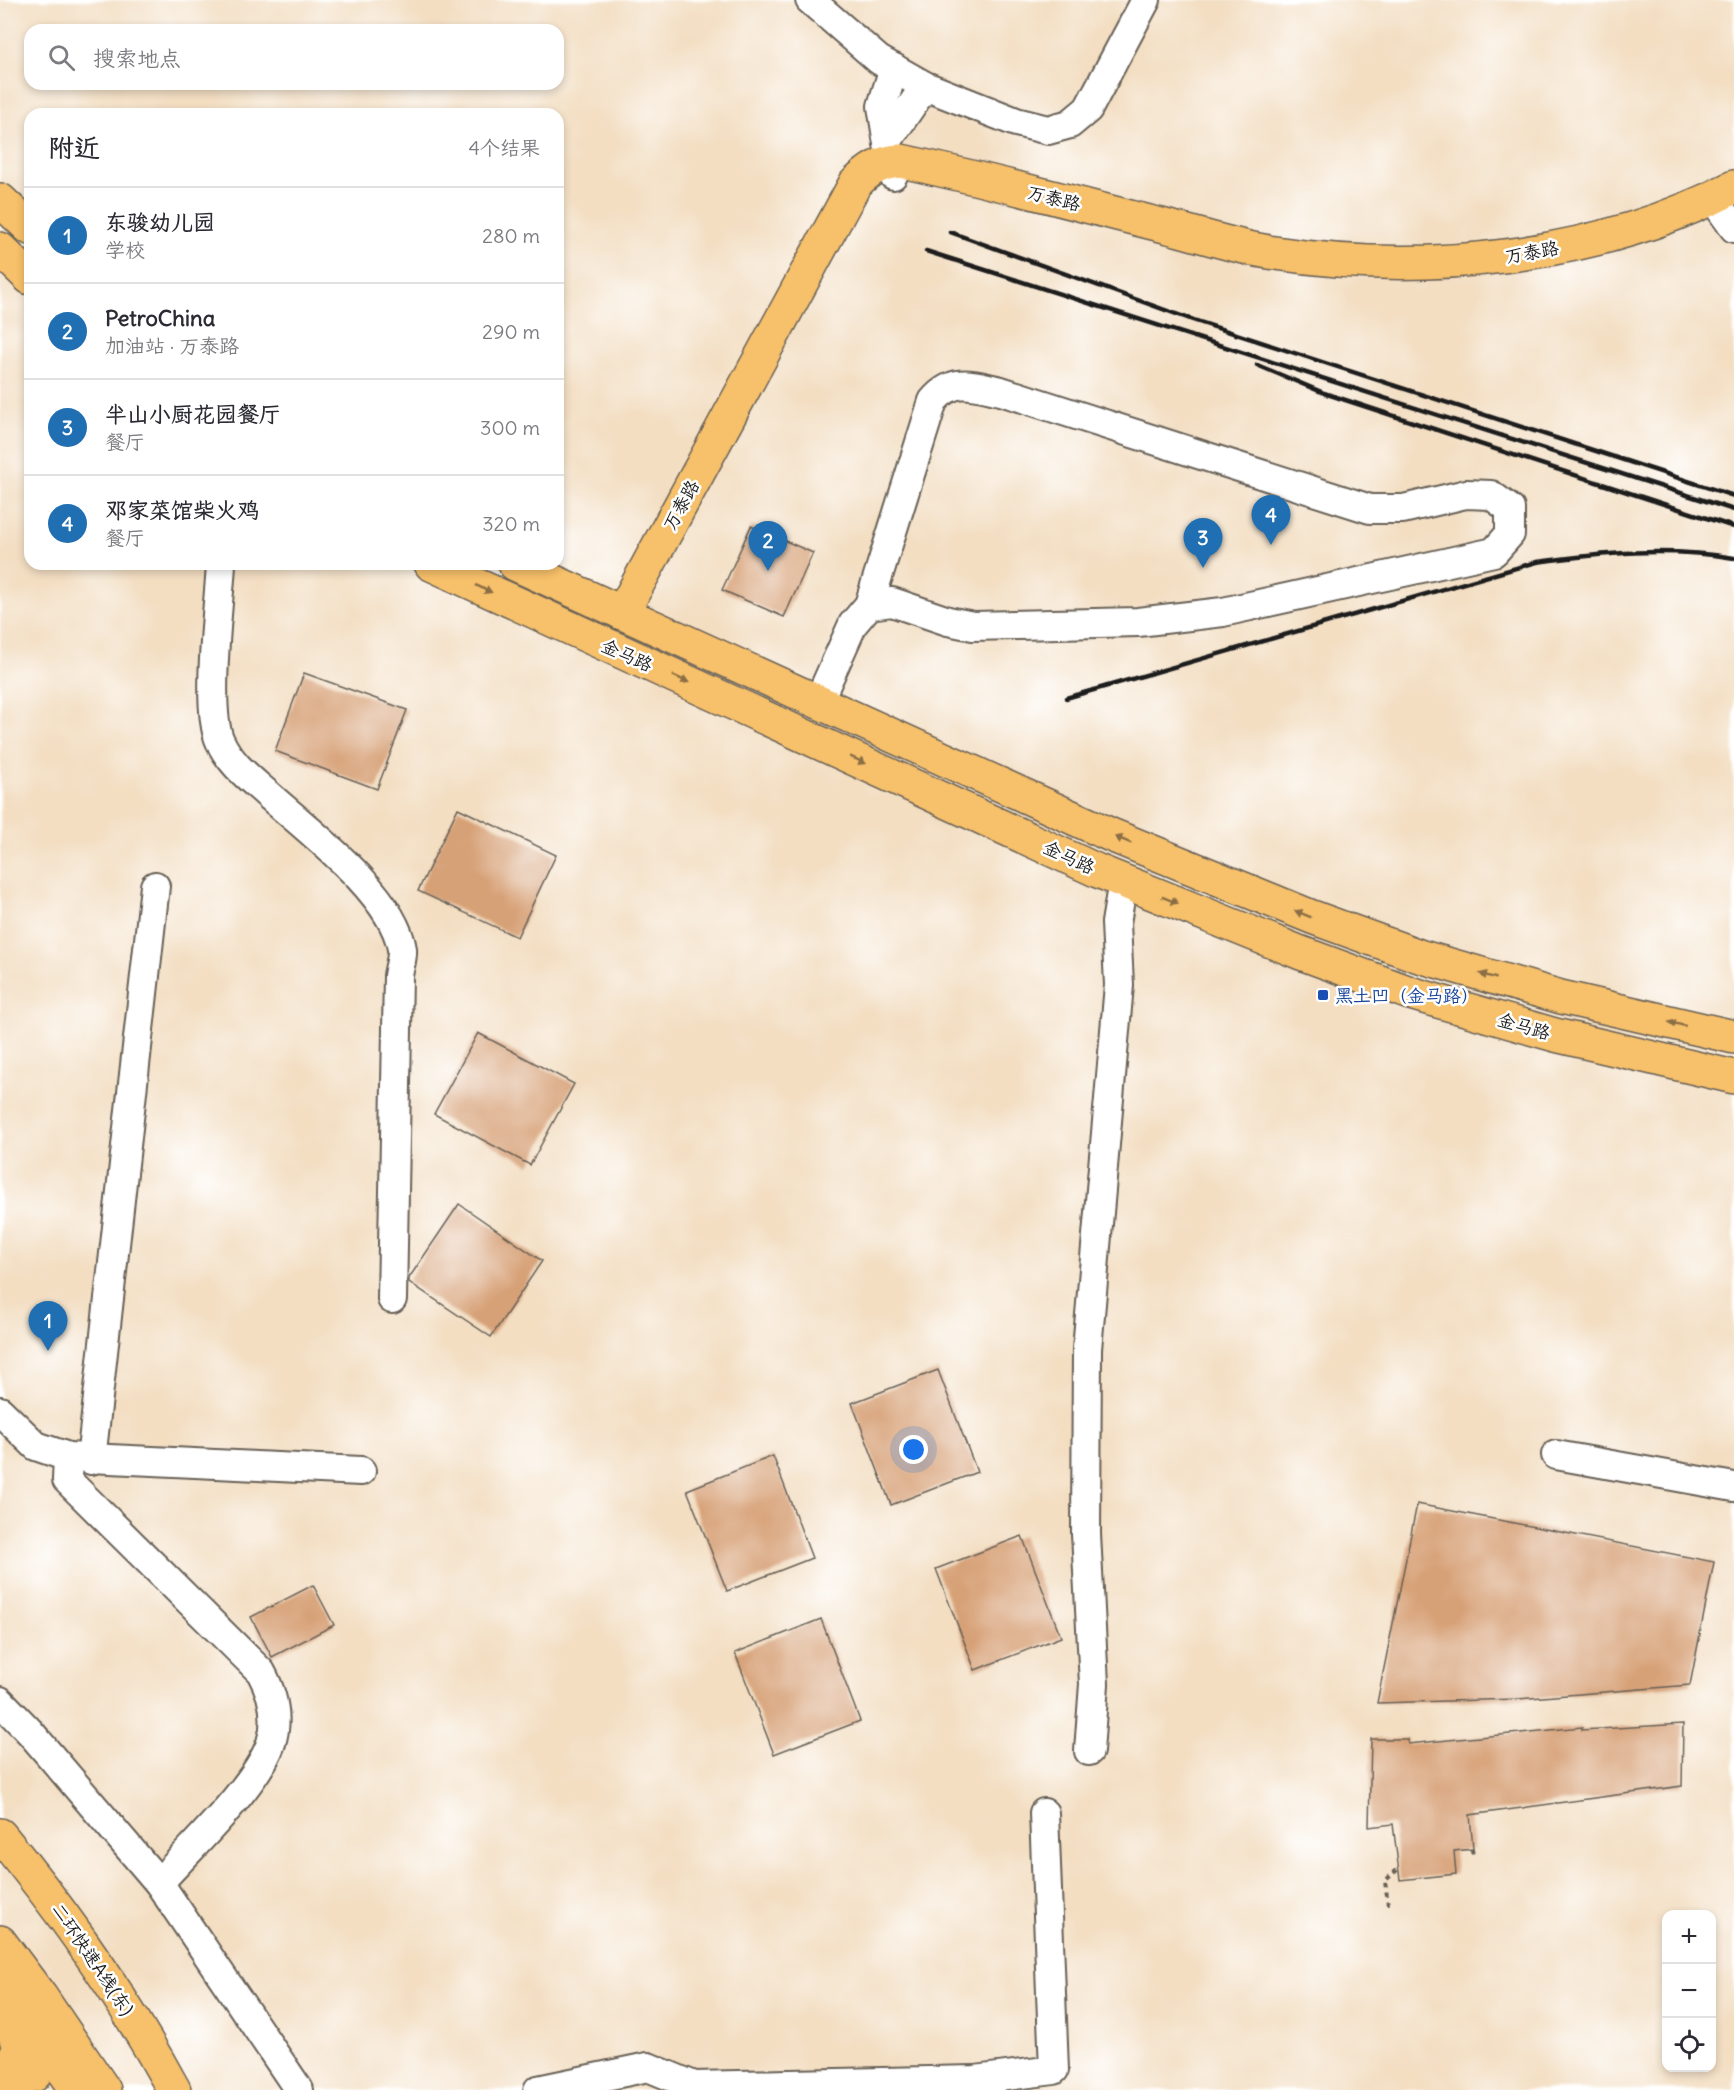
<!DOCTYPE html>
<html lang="zh">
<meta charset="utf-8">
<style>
:root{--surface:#fff;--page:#f2f2f3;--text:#2b2b33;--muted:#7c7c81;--line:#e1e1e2;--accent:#1f6fb2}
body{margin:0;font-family:Delius,"LXGW WenKai TC",sans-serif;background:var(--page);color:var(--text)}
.controls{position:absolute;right:18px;bottom:18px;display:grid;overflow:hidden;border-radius:12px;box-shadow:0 3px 9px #0003}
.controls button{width:54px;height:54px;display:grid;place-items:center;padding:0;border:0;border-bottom:2px solid var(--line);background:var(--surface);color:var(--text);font:30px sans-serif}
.you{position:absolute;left:914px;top:1450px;width:21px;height:21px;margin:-15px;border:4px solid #fff;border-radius:50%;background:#1a73e8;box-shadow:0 0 0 9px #1a73e833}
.badge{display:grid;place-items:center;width:39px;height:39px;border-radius:50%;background:var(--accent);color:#fff;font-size:20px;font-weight:700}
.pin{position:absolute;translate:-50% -50px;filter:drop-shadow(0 2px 3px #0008)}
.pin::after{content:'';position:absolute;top:32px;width:21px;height:18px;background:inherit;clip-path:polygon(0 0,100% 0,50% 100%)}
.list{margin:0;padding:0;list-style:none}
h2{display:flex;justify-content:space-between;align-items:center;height:78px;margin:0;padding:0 24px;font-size:26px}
h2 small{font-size:20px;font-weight:400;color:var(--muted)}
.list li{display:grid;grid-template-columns:39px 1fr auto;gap:18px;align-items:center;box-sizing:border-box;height:96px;padding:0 24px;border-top:2px solid var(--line)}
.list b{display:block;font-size:22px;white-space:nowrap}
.list p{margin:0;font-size:20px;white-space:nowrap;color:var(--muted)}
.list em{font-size:20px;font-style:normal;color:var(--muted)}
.icon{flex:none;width:33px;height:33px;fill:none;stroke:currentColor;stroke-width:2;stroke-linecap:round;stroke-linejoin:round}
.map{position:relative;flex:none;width:1734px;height:2090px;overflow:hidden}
.search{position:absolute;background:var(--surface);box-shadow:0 3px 9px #0003;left:24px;top:24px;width:540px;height:66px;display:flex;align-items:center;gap:15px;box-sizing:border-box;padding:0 21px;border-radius:18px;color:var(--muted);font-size:22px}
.panel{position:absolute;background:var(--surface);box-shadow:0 3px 9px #0003;left:24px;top:108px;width:540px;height:462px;border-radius:18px}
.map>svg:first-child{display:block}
.building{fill:#d7a177}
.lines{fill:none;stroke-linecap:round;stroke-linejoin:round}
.minor-casing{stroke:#676056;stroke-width:32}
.major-casing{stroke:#676056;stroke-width:36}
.highway-casing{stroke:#676056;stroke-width:36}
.path{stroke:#676056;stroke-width:4;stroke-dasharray:4.5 4.5;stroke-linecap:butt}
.minor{stroke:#fff;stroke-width:28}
.major{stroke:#f7c06b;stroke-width:33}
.highway{stroke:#f7c06b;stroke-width:33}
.rail{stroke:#1c1c1c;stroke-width:4.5}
.oneway{fill:#8a6e44}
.transit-dot{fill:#1a4fb4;stroke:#fff;stroke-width:2}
.labels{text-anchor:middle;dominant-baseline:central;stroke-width:5;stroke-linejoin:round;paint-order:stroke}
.street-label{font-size:18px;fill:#1c1c1c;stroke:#fff}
.transit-label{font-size:18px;fill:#164399;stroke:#fff;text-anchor:start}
</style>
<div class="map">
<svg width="1734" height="2090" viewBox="0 0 1734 2090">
<rect width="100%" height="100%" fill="#fff"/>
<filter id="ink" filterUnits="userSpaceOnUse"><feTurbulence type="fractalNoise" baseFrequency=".0167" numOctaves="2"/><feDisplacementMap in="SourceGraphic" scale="12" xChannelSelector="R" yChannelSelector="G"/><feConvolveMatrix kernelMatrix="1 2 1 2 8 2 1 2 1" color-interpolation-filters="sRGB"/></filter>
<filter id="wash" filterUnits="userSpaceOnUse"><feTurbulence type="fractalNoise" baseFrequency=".008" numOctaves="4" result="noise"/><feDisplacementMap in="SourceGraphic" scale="24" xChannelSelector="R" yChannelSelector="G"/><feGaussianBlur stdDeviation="1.35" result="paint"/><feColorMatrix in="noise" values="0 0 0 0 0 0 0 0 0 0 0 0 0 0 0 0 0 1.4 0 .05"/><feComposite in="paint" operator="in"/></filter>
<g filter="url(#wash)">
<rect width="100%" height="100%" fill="#f3dec2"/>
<g id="blocks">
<!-- building -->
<g class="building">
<path d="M 751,526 L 813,553 L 784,617 L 722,590 Z"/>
<path d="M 304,673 L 407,710 L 377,789 L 275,751 Z"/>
<path d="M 458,808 L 556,855 L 517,937 L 418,891 Z"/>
<path d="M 478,1033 L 574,1084 L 530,1165 L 434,1114 Z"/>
<path d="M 459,1204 L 542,1261 L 491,1337 L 409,1282 L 409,1278 Z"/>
<path d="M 938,1370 L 977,1472 L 891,1505 L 852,1403 Z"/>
<path d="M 773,1456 L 812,1558 L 727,1591 L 687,1490 Z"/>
<path d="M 1417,1504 L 1714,1562 L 1690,1685 L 1518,1699 L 1377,1703 Z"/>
<path d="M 1022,1536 L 1061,1637 L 975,1670 L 936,1569 Z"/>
<path d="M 313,1585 L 334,1625 L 272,1657 L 251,1617 Z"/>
<path d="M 821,1619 L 860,1721 L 774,1754 L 735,1653 Z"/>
<path d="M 1683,1724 L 1682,1786 L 1470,1815 L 1473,1849 L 1454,1851 L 1456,1874 L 1400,1880 L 1393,1824 L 1369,1827 L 1371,1739 L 1408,1739 L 1408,1744 L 1582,1727 L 1582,1730 Z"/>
</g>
</g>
</g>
<g filter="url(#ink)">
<use href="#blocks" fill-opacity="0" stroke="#676056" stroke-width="1.5"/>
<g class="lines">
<!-- minor casing -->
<g class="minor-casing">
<g id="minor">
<path d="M 810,0 L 879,60 L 925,86 L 1016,122 L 1048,130 L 1070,124 L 1088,109 L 1146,0"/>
<path d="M 888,140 L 925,86"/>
<path d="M 893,175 L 882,106 L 894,68"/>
<path d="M 1721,210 L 1734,228"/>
<path d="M 221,564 C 219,604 205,709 220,741 C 230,763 248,777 265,792 C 306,829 393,893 402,949 C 403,957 399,968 398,976 L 392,1299"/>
<path d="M 819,700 L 853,624 L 869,605 L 892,602 L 948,621 L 973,626 L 1138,622 L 1223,612 L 1494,552 L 1510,534 L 1510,509 L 1491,495 L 1466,494 L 1403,509 L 1370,509 L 1001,391 C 973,385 954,376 933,401 L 869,605"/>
<path d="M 0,1411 L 36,1446 L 68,1457 L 361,1471"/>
<path d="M 1556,1455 L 1734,1487"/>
<path d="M 68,1457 L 67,1480 L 261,1672 C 273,1694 279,1718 271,1743 C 257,1785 190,1848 159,1883"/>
<path d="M 91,1460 L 155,886"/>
<path d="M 0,1701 L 30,1732 L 159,1883 L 299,2090"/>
<path d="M 1089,1751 L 1094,1684 L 1086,1534 L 1087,1349 L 1119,985 L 1116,923 L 1123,881"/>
<path d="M 538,2090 L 648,2067 L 694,2086 L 975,2080 L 1054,2070 L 1044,1813"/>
</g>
</g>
<!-- major casing -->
<g class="major-casing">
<g id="major">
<path d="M 0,200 L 30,228"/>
<path d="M 0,249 L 30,278"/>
<path d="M 431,564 L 1098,871 L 1301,953 L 1410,993 L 1555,1035 L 1734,1077"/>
<path d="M 515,564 L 1111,835 L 1312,917 L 1419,956 L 1561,997 L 1734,1037"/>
<path d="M 622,613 L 855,184 C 869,170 880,162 901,161 C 990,180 1077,204 1165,226 C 1201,235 1238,248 1275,253 C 1426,276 1598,258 1734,187"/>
<path d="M 0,1979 L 76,2090"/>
<path d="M 4,2001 L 19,2048 L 34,2075"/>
<path d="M 0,2065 L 17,2090"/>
</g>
</g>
<!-- highway casing -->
<g class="highway-casing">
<g id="highway">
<path d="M 0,1835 C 66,1915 124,1998 174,2090"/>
<path d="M 0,1942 L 41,1997 L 104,2090"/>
</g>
</g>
<!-- path -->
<g class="path">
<path d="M 1472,1849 L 1473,1857"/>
<path d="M 1388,1905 L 1385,1881 L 1398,1869"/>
</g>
<!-- minor -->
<use href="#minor" class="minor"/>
<!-- major -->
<use href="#major" class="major"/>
<!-- highway -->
<use href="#highway" class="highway"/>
<!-- rail -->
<g class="rail">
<path d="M 950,232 L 1190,319 L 1734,496"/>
<path d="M 926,251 L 1734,510"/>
<path d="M 1257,365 L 1324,393 L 1734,527"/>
<path d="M 1066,698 L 1537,562 C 1602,553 1668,547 1734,558"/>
</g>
</g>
<!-- one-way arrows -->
<defs><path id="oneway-solid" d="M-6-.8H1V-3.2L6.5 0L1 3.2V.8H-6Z" transform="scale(1.5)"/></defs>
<g class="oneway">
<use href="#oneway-solid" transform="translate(484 589) rotate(25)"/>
<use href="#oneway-solid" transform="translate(681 679) rotate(24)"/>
<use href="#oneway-solid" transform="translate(858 760) rotate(24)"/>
<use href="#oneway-solid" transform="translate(1123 840) rotate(-158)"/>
<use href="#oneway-solid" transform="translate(1170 900) rotate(22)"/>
<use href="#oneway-solid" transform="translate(1303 914) rotate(-158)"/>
<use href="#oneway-solid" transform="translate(1488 976) rotate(-164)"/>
<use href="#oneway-solid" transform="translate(1677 1024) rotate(-167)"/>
</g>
</g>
<!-- markers -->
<rect class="transit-dot" x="1317" y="989" width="12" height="12" rx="3"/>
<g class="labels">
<!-- street labels -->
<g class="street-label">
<text transform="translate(1054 198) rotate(14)">万泰路</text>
<text transform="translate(1532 252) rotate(-10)">万泰路</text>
<text transform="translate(681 505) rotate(-61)">万泰路</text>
<text transform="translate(627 655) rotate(24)">金马路</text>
<text transform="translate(1069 857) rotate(25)">金马路</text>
<text transform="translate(1524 1026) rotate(16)">金马路</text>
<text transform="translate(93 1959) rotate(56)">二环快速A线(东)</text>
</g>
<!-- transit labels -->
<g class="transit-label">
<text x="1335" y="995">黑土凹（金马路）</text>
</g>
</g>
</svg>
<div class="controls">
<button>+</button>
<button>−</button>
<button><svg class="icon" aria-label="locate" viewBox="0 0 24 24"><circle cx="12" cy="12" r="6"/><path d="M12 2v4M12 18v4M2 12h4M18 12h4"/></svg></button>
</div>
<div class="you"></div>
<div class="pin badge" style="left:48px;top:1351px">1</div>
<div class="pin badge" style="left:768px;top:571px">2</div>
<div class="pin badge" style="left:1203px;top:568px">3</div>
<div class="pin badge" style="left:1271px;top:545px">4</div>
<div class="search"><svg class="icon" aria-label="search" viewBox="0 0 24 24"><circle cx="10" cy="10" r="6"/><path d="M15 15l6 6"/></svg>搜索地点</div>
<section class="panel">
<h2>附近<small>4个结果</small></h2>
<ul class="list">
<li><span class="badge">1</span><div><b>东骏幼儿园</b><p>学校</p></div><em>280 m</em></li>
<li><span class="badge">2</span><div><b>PetroChina</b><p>加油站 · 万泰路</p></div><em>290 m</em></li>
<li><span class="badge">3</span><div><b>半山小厨花园餐厅</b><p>餐厅</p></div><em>300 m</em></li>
<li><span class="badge">4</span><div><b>邓家菜馆柴火鸡</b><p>餐厅</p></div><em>320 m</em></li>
</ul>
</section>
</div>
